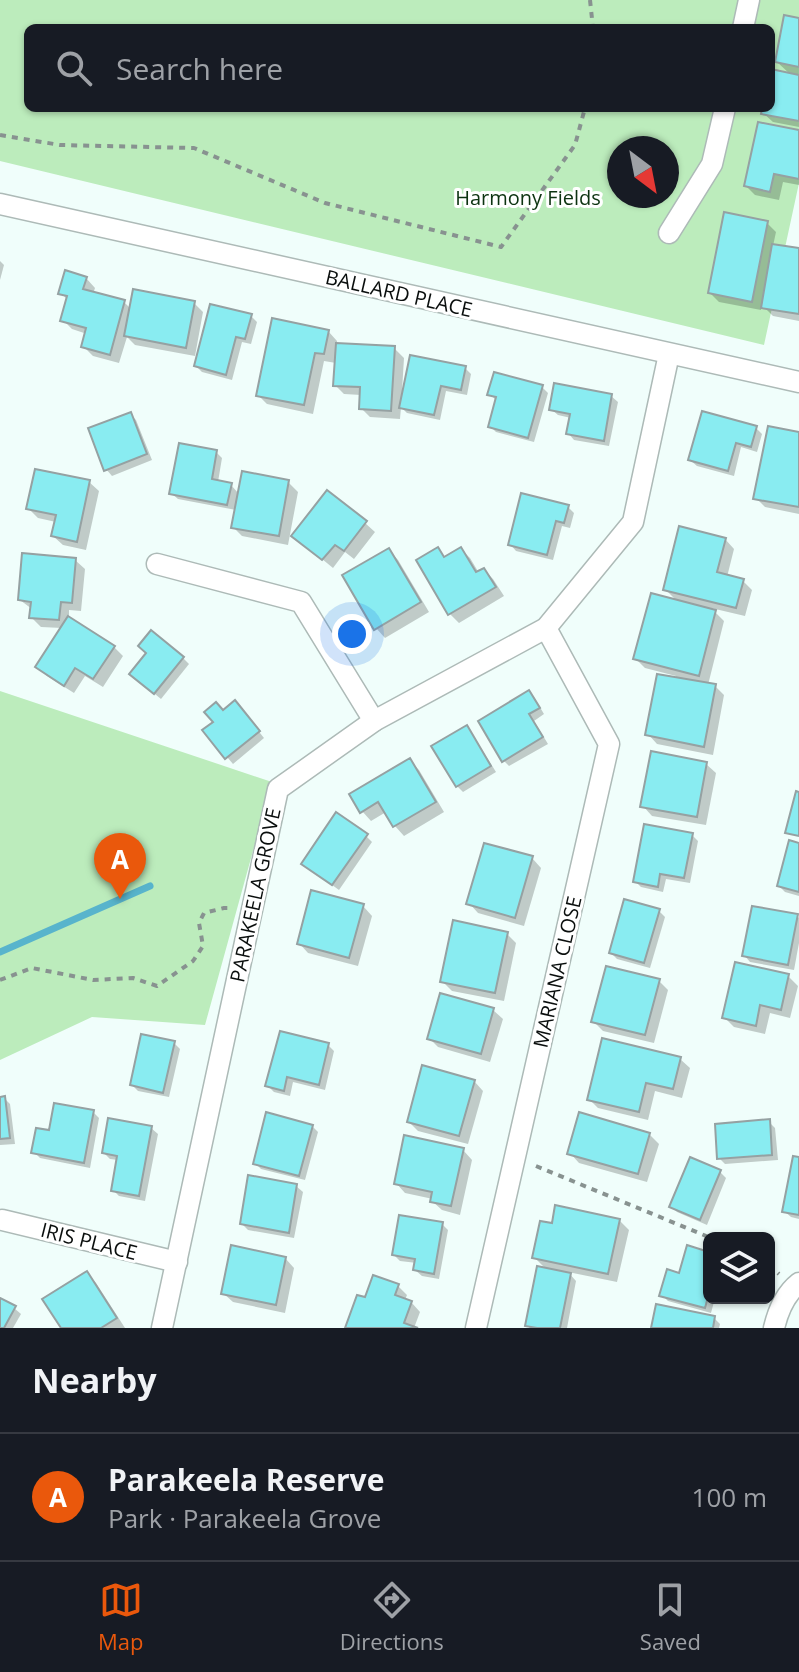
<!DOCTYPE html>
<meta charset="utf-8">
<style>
:root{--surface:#171b24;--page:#242831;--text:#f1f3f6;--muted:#9ea1a6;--line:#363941;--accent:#ea580c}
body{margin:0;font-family:"Open Sans",sans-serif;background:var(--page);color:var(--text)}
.controls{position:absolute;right:24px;bottom:24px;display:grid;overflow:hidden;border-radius:12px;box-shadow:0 2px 6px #0004}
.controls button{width:72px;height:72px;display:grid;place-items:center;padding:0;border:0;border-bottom:2px solid var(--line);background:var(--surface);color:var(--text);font:40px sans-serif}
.compass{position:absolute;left:607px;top:136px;width:72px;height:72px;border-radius:50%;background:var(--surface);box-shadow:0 2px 6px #0004;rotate:148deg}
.you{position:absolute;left:352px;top:634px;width:28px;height:28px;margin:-20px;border:6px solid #fff;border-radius:50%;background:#1a73e8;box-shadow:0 0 0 12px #1a73e833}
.badge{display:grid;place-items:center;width:52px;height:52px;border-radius:50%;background:var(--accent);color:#fff;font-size:26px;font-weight:700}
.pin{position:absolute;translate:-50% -66px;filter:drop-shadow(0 2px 4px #0008)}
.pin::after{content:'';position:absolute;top:42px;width:28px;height:24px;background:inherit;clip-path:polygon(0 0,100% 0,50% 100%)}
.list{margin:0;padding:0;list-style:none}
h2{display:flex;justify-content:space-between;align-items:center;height:104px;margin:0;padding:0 32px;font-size:34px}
h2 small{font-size:26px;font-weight:400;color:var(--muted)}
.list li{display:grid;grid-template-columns:52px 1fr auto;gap:24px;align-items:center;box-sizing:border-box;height:128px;padding:0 32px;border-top:2px solid var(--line)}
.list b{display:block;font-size:30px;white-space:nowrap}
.list p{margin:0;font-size:26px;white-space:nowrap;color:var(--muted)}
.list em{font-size:26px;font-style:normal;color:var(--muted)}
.icon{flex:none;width:44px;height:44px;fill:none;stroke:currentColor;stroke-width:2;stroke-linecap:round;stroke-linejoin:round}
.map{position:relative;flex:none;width:799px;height:1328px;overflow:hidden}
.search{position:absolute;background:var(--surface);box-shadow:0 2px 6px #0004;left:24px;right:24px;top:24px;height:88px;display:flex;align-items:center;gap:20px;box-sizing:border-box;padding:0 28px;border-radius:12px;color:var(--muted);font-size:30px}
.sheet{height:232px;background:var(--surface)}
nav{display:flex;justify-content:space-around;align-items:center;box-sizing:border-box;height:112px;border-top:2px solid var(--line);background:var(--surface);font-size:22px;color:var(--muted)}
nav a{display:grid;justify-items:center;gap:4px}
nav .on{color:var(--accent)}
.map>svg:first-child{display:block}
.green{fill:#bcecbc;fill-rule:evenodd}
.shadow{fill:#0003}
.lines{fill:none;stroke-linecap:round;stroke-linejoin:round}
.stream{stroke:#58b4cc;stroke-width:7}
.building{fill:#89ecf1;stroke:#95a1a2;stroke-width:2}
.minor-casing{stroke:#adbab7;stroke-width:23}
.path{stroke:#889290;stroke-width:4;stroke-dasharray:6 6;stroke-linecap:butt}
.minor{stroke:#fff;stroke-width:20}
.labels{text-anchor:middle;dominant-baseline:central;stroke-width:6;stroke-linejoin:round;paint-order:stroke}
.park-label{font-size:20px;fill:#0c3310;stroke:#fff}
.street-label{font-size:20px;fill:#0a0e0d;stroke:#fff}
</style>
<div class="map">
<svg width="799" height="1328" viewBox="0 0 799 1328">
<rect width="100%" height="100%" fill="#f0fefb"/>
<!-- green -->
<g class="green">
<path d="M 0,0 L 799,0 L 799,183 L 764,345 L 0,161 ZM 28,28 L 771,28 L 771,108 L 28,108 ZM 619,148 L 667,148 L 667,196 L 619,196 Z"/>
<path d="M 0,691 L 272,782 L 205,1025 L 92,1017 L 0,1060 Z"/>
</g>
<!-- shadow -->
<g class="shadow">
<path d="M 799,20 L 799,127 L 773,122 L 763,113 L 764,108 L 771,108 L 791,75 L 777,62 Z"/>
<path d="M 799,132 L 799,185 L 783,182 L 779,200 L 755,195 L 746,186 Z"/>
<path d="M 767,223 L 776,232 L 773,246 L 799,251 L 799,321 L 773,316 L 762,305 L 761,310 L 719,302 L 710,293 Z"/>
<path d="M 0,261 L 4,265 L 0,280 Z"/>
<path d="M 86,278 L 95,288 L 93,294 L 124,302 L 131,309 L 194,303 L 203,312 L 195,356 L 135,345 L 127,337 L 119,363 L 93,356 L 83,346 L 87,334 L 72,329 L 63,320 L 68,300 L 61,293 Z"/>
<path d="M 251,316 L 257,322 L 251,344 L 242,342 L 232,380 L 202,372 L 196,366 Z"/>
<path d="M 328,331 L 337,341 L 337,345 L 394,348 L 404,358 L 402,391 L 465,368 L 471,374 L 467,395 L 446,391 L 440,420 L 407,413 L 401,407 L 400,419 L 370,417 L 361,408 L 361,395 L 344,394 L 335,385 L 336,363 L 324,361 L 313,414 L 267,404 L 258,395 Z"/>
<path d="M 542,387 L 548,393 L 534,442 L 496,432 L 490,426 L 496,400 L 490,394 Z"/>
<path d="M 611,396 L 618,402 L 609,446 L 574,440 L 568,433 L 571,418 L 558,415 L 551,409 Z"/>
<path d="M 130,414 L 136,420 L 152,460 L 112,476 L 106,469 Z"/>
<path d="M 756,428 L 762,434 L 757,452 L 741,447 L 734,476 L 697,466 L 690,460 Z"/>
<path d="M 799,434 L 799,514 L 765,507 L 756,498 Z"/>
<path d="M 216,452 L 222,458 L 218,482 L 231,485 L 239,494 L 288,482 L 298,492 L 288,545 L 242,536 L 233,527 L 236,510 L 178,499 L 171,493 Z"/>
<path d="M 89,482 L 99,491 L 86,550 L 63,545 L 53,536 L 56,522 L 38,518 L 28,508 Z"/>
<path d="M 568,507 L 574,513 L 570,528 L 562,526 L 553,560 L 516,551 L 510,544 Z"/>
<path d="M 365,523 L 375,532 L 354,559 L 345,552 L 333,568 L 294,536 Z"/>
<path d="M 725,539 L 734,549 L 727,577 L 743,581 L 752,590 L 745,616 L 711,608 L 724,621 L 708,685 L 715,686 L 724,695 L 713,755 L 657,744 L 648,734 L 676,676 L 645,668 L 635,658 L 679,603 L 665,589 Z"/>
<path d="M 461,549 L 470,558 L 479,573 L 484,570 L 493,579 L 504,596 L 459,623 L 450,614 L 438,550 L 446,558 Z"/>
<path d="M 389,550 L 398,560 L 429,612 L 385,638 L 376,628 Z"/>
<path d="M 75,560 L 85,569 L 81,611 L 69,610 L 69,619 L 114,647 L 123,656 L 103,687 L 85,676 L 74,693 L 47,676 L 38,667 L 62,628 L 41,627 L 31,617 L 32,609 L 20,600 Z"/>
<path d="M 183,658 L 189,664 L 161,699 L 138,680 Z"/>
<path d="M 529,693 L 535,699 L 544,714 L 534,721 L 548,744 L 509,766 L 503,760 Z"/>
<path d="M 241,709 L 264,738 L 233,764 L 205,731 L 223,712 Z"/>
<path d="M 466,728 L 472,734 L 496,772 L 463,792 L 457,786 Z"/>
<path d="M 410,761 L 419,770 L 444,812 L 404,836 L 395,826 L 386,812 L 371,821 L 362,811 Z"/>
<path d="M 706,764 L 716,773 L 706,825 L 652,816 L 643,806 Z"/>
<path d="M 692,835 L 698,841 L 690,883 L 666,879 L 663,892 L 641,887 L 635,881 Z"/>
<path d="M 366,836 L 372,842 L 339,890 L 303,864 Z"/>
<path d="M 799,845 L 799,896 L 785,892 L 779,886 Z"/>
<path d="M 532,858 L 541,868 L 524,926 L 478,913 L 469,903 Z"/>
<path d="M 363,906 L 372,916 L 358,966 L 308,953 L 299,943 Z"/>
<path d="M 659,911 L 665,917 L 650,968 L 617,959 L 611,953 Z"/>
<path d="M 797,916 L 799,918 L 799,943 L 794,970 L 750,962 L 744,955 Z"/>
<path d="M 507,934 L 516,943 L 504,1001 L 452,991 L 442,981 Z"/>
<path d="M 788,976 L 798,986 L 790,1018 L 770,1013 L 765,1034 L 734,1027 L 724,1017 Z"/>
<path d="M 659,981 L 668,990 L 654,1043 L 603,1031 L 593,1021 Z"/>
<path d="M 493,1010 L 503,1019 L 490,1062 L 438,1047 L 429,1038 Z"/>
<path d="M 174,1043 L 180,1049 L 169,1097 L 138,1091 L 132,1085 Z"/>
<path d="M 328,1045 L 334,1051 L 325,1090 L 293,1082 L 290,1096 L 274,1092 L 268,1086 Z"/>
<path d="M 680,1059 L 690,1068 L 682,1098 L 655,1091 L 648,1120 L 598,1108 L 589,1099 Z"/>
<path d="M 474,1081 L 483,1091 L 468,1144 L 418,1131 L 409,1122 Z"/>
<path d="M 4,1098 L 10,1104 L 15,1144 L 0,1145 L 0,1099 Z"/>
<path d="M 93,1112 L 99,1118 L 90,1168 L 40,1158 L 34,1152 L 50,1133 Z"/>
<path d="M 769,1122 L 775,1128 L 778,1160 L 725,1164 L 719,1158 Z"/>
<path d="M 312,1126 L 318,1132 L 305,1180 L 261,1169 L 255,1163 Z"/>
<path d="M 151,1128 L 158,1134 L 145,1201 L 119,1196 L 113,1190 L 118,1160 L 110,1159 L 104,1153 Z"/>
<path d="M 649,1134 L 659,1144 L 647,1182 L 579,1163 L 570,1153 Z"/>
<path d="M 463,1150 L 472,1160 L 460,1215 L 442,1210 L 432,1201 L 433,1199 L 405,1193 L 396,1183 Z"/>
<path d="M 799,1159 L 799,1219 L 791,1217 L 784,1211 Z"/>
<path d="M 720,1172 L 726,1178 L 707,1225 L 677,1212 L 671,1206 Z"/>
<path d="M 296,1186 L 303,1192 L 294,1238 L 248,1230 L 242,1224 Z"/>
<path d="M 619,1220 L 629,1230 L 617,1282 L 568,1272 L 576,1281 L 567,1328 L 530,1328 L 527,1325 L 547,1270 L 535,1258 L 553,1226 Z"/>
<path d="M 442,1224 L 448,1230 L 439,1279 L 422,1276 L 415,1270 L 417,1263 L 400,1261 L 394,1255 Z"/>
<path d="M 709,1254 L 709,1298 L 715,1298 L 711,1313 L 668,1301 L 662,1295 Z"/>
<path d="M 285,1258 L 294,1268 L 285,1313 L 233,1302 L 223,1293 Z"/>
<path d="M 87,1273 L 96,1283 L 125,1328 L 63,1328 Z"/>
<path d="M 398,1286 L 407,1295 L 405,1300 L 411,1302 L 420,1312 L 414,1328 L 347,1328 L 366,1300 Z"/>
<path d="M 0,1300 L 14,1308 L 21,1314 L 13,1328 L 0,1328 Z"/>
<path d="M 714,1318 L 720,1324 L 719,1328 L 653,1328 Z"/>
</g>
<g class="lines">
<!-- stream -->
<path class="stream" d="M 0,952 L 150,886"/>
</g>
<!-- building -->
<g class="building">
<path d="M 784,15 L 799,18 L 799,67 L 775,62 Z"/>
<path d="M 771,69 L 799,75 L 799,121 L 761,114 L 762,108 L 771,108 Z"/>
<path d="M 758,122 L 799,130 L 799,179 L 774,174 L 770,192 L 744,186 Z"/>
<path d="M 724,212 L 768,221 L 752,302 L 708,293 Z"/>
<path d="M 772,244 L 799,248 L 799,314 L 761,308 Z"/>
<path d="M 65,270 L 87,277 L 83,289 L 125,300 L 110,355 L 81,347 L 86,328 L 60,321 L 67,296 L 58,294 Z"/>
<path d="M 133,289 L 195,301 L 186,348 L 124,336 Z"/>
<path d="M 210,304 L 252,314 L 245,339 L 236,337 L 226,375 L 194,366 Z"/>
<path d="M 272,318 L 329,330 L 324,354 L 315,353 L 304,405 L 256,396 Z"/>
<path d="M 336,343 L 395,346 L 391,411 L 359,409 L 360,387 L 333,386 Z"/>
<path d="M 410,355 L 466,366 L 461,390 L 441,386 L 434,415 L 399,408 Z"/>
<path d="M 494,372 L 543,385 L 528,438 L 488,427 L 496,397 L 487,395 Z"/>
<path d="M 554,383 L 612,394 L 604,441 L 566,434 L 570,414 L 549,410 Z"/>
<path d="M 702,411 L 757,426 L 751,447 L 736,443 L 728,471 L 688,460 Z"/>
<path d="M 131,412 L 147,454 L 104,471 L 88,428 Z"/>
<path d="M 768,426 L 799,432 L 799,507 L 753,499 Z"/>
<path d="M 179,443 L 217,450 L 212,479 L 232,483 L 227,505 L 169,494 Z"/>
<path d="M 35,469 L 90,480 L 77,542 L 51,536 L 56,515 L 26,509 Z"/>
<path d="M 242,471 L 289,480 L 279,536 L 231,528 Z"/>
<path d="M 327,490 L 367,521 L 344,551 L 335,545 L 322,560 L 291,536 Z"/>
<path d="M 521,493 L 569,505 L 564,523 L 556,521 L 547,555 L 508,545 Z"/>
<path d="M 679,526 L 726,538 L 717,572 L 744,579 L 736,608 L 663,590 Z"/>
<path d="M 438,547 L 444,557 L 461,547 L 476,572 L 484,568 L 496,587 L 448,615 L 416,560 Z"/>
<path d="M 389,548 L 421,602 L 374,630 L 342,575 Z"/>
<path d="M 22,553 L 76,558 L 72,603 L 61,602 L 59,620 L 29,618 L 31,602 L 18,600 Z"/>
<path d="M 651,593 L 716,610 L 699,676 L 633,659 Z"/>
<path d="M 68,616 L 115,646 L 93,679 L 75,668 L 64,686 L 35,667 Z"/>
<path d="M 151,630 L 184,657 L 154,694 L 129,674 L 146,653 L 138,646 Z"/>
<path d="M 657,674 L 716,684 L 704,747 L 645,735 Z"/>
<path d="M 529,690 L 540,708 L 529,714 L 543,737 L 502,762 L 478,721 Z"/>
<path d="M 235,700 L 260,731 L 225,759 L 202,730 L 213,722 L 204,712 L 216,702 L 223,710 Z"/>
<path d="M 467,725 L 491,766 L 456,787 L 431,746 Z"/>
<path d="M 651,751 L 707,762 L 697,817 L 640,807 Z"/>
<path d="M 410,758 L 436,802 L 393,827 L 378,802 L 360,813 L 349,794 Z"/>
<path d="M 796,791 L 799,792 L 799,836 L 785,833 Z"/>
<path d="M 336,812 L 368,834 L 332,885 L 301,864 Z"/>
<path d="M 644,824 L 693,833 L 684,878 L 660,874 L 658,887 L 633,882 Z"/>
<path d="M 789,840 L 799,843 L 799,892 L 777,886 Z"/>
<path d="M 484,843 L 533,856 L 515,918 L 466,904 Z"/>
<path d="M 311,890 L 364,904 L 349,958 L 297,944 Z"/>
<path d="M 624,899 L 660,909 L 644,963 L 609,953 Z"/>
<path d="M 752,906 L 798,914 L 788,965 L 742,956 Z"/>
<path d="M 453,920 L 508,932 L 495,993 L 440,982 Z"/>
<path d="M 735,962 L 789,974 L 781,1010 L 760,1005 L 756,1026 L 722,1018 Z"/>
<path d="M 606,966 L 660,979 L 645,1035 L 591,1022 Z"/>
<path d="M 440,993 L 494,1008 L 481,1054 L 427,1039 Z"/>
<path d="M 280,1031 L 329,1043 L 319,1085 L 287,1077 L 284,1091 L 265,1086 Z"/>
<path d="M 141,1034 L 175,1041 L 163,1093 L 130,1085 Z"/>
<path d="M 602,1038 L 681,1057 L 673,1089 L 646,1083 L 639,1112 L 587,1100 Z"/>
<path d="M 422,1065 L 475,1080 L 459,1136 L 407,1122 Z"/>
<path d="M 5,1096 L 10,1138 L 0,1139 L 0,1097 Z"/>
<path d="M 54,1103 L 94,1110 L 84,1163 L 31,1153 L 36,1128 L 49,1130 Z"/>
<path d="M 266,1112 L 313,1125 L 299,1176 L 253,1164 Z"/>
<path d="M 579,1112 L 650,1133 L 638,1174 L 567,1154 Z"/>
<path d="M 108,1118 L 152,1126 L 139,1196 L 111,1191 L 117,1156 L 102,1153 Z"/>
<path d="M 770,1119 L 772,1155 L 717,1159 L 715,1124 Z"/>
<path d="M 404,1135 L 464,1148 L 451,1206 L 430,1202 L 432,1192 L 394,1184 Z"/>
<path d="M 793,1156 L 799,1157 L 799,1215 L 782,1212 Z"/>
<path d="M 690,1157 L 721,1170 L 700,1220 L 669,1207 Z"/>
<path d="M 248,1175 L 297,1184 L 289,1233 L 240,1224 Z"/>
<path d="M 555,1205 L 620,1219 L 608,1274 L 532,1258 L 540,1221 L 552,1223 Z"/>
<path d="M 399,1215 L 443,1222 L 434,1274 L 413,1270 L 415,1259 L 392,1255 Z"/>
<path d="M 231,1245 L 286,1257 L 276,1305 L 221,1294 Z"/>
<path d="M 687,1245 L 709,1252 L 709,1293 L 705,1308 L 659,1296 L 667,1269 L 679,1273 Z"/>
<path d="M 537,1266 L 571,1273 L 560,1328 L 537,1328 L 525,1326 Z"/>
<path d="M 87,1271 L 117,1318 L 101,1328 L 61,1328 L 42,1299 Z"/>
<path d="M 373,1275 L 399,1284 L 395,1295 L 412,1301 L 404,1323 L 418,1328 L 345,1328 L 357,1295 L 365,1297 Z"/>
<path d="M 0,1298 L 16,1306 L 4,1328 L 0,1328 Z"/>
<path d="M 656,1304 L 715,1316 L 713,1328 L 651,1328 Z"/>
</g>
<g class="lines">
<!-- minor casing -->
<g class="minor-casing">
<g id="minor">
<path d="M 743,28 L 749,0"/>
<path d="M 0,204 L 799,382"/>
<path d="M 669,233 L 712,164 L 725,108"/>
<path d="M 157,564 L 301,602 L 374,721"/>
<path d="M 2,1220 L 177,1262"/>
<path d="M 162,1328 L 278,789 L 374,721 L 546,628 L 633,522 L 669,354"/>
<path d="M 476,1328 L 609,744 L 546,628"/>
<path d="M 774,1328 C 778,1311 785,1294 799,1283"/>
</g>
</g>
<!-- path -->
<g class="path">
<path d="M 590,0 L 593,28"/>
<path d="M 0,135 L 60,145 L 194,148 L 325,203 L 501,247 L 575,145 L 585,108"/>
<path d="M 0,980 L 32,968 L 93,980 L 133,978 L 157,986 L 193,961 L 203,946 L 199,923 L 204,913 L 224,908 L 229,908"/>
<path d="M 536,1166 L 711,1238"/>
<path d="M 769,1265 L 779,1274"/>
</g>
<!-- minor -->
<use href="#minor" class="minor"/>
</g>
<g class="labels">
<!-- park labels -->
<g class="park-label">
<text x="528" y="197">Harmony Fields</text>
</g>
<!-- street labels -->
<g class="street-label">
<text transform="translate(399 293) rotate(13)">BALLARD PLACE</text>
<text transform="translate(255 895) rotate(-78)">PARAKEELA GROVE</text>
<text transform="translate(557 972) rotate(-77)">MARIANA CLOSE</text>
<text transform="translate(89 1241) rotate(14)">IRIS PLACE</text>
</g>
</g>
</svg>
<div class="controls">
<button><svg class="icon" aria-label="layers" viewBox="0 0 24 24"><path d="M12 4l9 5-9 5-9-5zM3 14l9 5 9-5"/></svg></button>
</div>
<svg class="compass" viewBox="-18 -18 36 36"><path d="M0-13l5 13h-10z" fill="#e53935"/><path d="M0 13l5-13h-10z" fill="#9ea1a6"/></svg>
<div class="you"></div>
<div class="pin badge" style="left:120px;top:899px">A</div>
<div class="search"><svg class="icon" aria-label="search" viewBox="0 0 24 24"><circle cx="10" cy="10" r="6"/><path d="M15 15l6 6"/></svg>Search here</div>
</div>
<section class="sheet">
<h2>Nearby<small></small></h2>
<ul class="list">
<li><span class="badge">A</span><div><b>Parakeela Reserve</b><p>Park · Parakeela Grove</p></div><em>100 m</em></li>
</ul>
</section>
<nav>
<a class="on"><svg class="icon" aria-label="map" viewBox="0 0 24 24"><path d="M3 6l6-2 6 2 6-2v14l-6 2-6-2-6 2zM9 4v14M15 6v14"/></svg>Map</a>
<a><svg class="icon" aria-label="directions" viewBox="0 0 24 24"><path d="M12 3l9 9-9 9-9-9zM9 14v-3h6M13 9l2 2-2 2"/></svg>Directions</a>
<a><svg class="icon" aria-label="saved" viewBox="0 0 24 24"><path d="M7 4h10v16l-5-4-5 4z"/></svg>Saved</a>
</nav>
